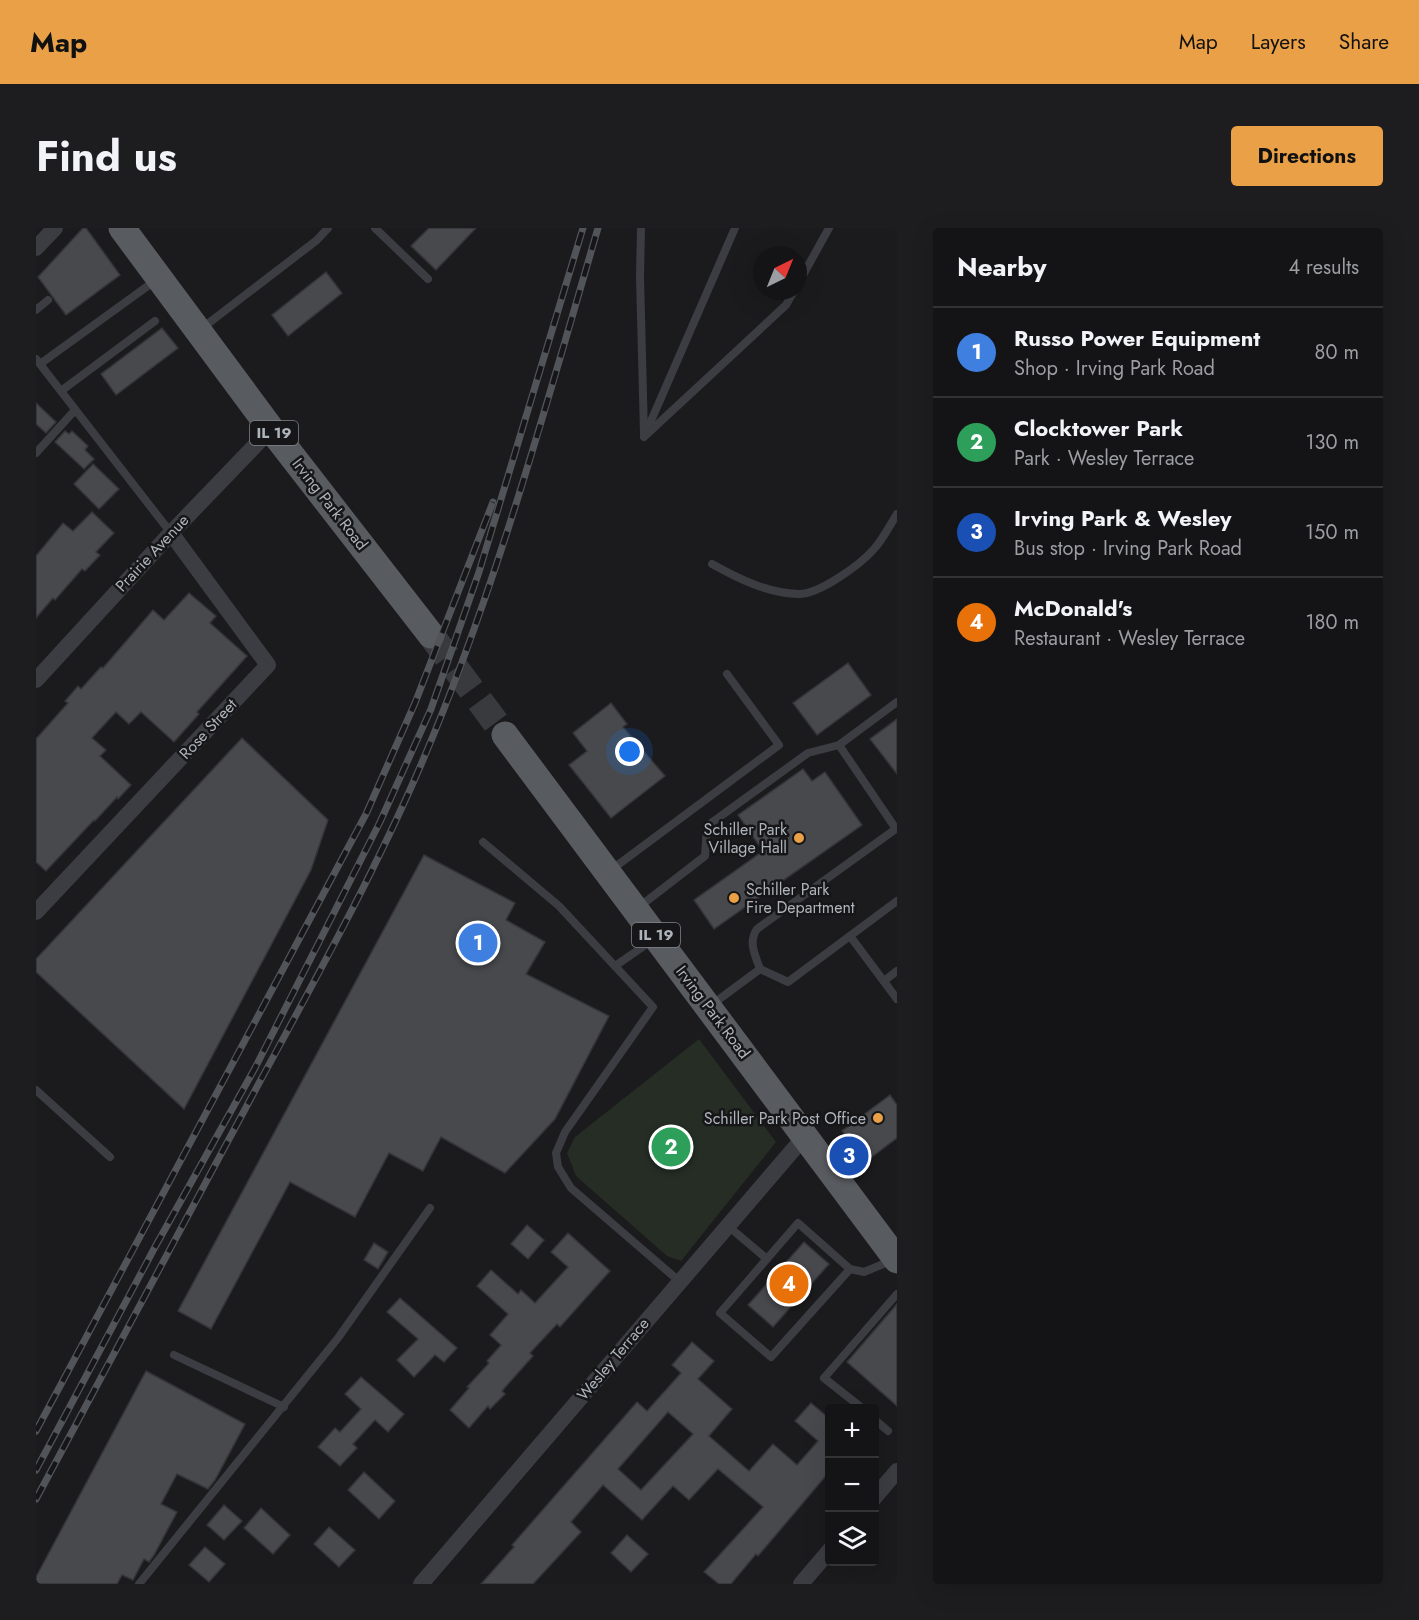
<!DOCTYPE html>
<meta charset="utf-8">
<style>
:root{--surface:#141416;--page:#1d1d1f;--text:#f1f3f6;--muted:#9d9ea1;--line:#333335;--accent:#eaa046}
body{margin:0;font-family:Jost,sans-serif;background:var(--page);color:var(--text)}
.controls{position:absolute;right:18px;bottom:18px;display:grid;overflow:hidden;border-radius:6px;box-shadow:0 6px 24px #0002}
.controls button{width:54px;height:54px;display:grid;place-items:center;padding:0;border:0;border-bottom:2px solid var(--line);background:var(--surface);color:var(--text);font:30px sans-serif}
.compass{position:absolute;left:717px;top:18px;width:54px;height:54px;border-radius:50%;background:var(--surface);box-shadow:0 6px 24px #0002;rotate:43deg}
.you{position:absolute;left:594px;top:524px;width:21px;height:21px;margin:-15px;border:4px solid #fff;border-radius:50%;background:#1a73e8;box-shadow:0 0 0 9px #1a73e833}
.badge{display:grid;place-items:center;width:39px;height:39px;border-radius:50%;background:var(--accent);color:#fff;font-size:20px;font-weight:700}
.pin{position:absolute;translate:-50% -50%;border:3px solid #fff;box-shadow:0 2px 6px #0006}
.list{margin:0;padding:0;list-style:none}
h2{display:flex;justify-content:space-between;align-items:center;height:78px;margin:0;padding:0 24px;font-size:26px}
h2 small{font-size:20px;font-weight:400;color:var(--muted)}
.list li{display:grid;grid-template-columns:39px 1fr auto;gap:18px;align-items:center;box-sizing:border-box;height:90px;padding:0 24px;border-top:2px solid var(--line)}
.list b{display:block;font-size:22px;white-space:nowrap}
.list p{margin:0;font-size:20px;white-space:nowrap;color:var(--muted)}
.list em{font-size:20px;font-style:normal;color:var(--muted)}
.icon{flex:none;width:33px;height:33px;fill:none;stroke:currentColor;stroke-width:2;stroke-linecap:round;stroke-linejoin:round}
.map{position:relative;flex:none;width:861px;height:1356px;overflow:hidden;border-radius:6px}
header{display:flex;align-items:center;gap:36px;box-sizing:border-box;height:84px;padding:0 30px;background:var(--accent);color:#111}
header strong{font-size:28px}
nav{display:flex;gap:33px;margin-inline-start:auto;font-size:21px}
.intro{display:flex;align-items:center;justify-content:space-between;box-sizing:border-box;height:144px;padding:0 36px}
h1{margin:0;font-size:42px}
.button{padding:15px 27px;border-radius:6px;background:var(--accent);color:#111;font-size:21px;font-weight:700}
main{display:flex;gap:36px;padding:0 36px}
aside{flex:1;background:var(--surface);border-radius:6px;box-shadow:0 6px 24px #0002}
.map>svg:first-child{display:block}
.green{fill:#252d25}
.building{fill:#48494d;stroke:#353539;stroke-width:1.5;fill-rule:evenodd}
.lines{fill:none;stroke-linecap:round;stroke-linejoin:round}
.primary-tunnel{stroke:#383a3d;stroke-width:27;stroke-dasharray:27 14;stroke-linecap:butt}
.lane{stroke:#3c3d42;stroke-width:8}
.street{stroke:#3c3d42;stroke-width:16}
.primary{stroke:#585b60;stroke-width:27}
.rail-casing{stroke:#515458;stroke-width:7}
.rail{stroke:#161618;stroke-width:4.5;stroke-dasharray:14;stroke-linecap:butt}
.poi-dot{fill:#eaa046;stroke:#161618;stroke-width:2}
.labels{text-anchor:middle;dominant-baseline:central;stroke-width:5;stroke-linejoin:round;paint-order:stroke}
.shield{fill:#161618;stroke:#80858a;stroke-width:1.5}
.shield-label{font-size:15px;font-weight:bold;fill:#aeb4bb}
.street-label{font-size:16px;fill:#aeb4bb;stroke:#161618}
.poi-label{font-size:16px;fill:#aeb4bb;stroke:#161618;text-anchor:end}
</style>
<header>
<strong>Map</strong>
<nav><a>Map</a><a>Layers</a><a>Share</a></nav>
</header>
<div class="intro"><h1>Find us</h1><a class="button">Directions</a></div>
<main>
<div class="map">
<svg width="861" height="1356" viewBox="0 0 861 1356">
<rect width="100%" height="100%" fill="#1b1b1d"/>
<!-- green -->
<path class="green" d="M 663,811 L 740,914 L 645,1033 L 631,1028 L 540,948 L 531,925 L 539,909 Z"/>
<!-- building -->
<g class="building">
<path d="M 47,0 L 50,0 L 84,47 L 30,87 L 2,49 Z"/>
<path d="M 393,0 L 440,0 L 400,42 L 375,18 Z"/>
<path d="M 290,44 L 306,65 L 252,108 L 236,87 Z"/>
<path d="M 126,100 L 142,120 L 80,167 L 65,146 Z"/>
<path d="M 0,175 L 20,194 L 10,205 L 0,196 Z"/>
<path d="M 29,203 L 33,206 L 36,203 L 52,218 L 49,222 L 58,231 L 48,241 L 19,214 Z"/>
<path d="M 57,236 L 83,261 L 63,281 L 38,256 Z"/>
<path d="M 56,284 L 78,305 L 60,324 L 64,327 L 49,343 L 46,341 L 19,372 L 17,370 L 0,390 L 0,328 L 27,295 L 37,303 Z"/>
<path d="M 153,365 L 180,388 L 174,395 L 211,428 L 161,484 L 163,486 L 138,514 L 105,484 L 93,496 L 80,484 L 56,510 L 70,522 L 64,528 L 95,557 L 82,571 L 81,569 L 59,593 L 58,592 L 10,643 L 0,634 L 0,511 L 32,475 L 29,473 L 42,458 L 45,461 L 65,439 L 67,440 L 117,382 L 128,392 Z"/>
<path d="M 812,435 L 835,467 L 781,507 L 757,475 Z"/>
<path d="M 575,475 L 591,496 L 587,499 L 629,548 L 575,590 L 533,537 L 551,523 L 537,505 Z"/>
<path d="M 861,491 L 861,546 L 834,511 Z"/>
<path d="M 206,510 L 292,592 L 275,642 L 148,881 L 0,744 L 0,731 Z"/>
<path d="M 767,541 L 776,553 L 789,544 L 826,597 L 678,701 L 658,672 L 727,623 L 702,587 Z"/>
<path d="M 388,627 L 479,675 L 470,692 L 509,714 L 490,746 L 573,788 L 519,891 L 469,945 L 405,909 L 387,943 L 353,925 L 319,989 L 254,954 L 175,1101 L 142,1083 Z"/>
<path d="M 854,867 L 861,877 L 861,910 L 829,934 L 806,903 Z"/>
<path d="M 491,997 L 508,1012 L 492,1031 L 475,1016 Z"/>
<path d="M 532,1005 L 574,1043 L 524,1099 L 521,1096 L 494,1125 L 497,1128 L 466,1163 L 469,1166 L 454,1181 L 452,1178 L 433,1200 L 414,1182 L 433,1160 L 431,1159 L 453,1135 L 451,1133 L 465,1117 L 454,1107 L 472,1086 L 441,1058 L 455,1042 L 482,1066 L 485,1062 L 499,1075 L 532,1039 L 515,1024 Z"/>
<path d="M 768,1014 L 793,1036 L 737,1099 L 712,1077 Z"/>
<path d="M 338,1015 L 352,1024 L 342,1041 L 328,1032 Z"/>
<path d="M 364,1070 L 421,1120 L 408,1134 L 399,1127 L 378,1149 L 361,1132 L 382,1111 L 351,1084 Z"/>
<path d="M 861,1076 L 861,1178 L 811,1134 Z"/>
<path d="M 656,1114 L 678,1133 L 662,1151 L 696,1181 L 673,1208 L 713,1243 L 737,1216 L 761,1237 L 782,1213 L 759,1193 L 775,1175 L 794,1191 L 794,1243 L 722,1328 L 720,1326 L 695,1356 L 683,1356 L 668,1344 L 727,1279 L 682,1241 L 653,1272 L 637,1258 L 606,1292 L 567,1257 L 535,1294 L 545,1304 L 497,1356 L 445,1356 L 478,1319 L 476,1317 L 601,1174 L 611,1183 L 645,1145 L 636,1137 ZM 632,1184 L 657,1206 L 605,1262 L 582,1241 Z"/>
<path d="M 110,1143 L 209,1196 L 179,1252 L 172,1261 L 141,1246 L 125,1276 L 141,1284 L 118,1327 L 113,1334 L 108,1331 L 97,1352 L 86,1347 L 81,1356 L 0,1356 L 0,1349 Z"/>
<path d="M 325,1149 L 368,1186 L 352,1204 L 339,1192 L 317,1216 L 321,1220 L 304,1238 L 282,1219 L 299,1200 L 304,1204 L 325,1181 L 309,1166 Z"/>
<path d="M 328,1244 L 359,1273 L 343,1291 L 312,1262 Z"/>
<path d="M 188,1277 L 206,1293 L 188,1312 L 171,1297 Z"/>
<path d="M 225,1280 L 254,1307 L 237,1326 L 208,1300 Z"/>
<path d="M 293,1299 L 319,1322 L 303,1339 L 278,1316 Z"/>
<path d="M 591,1307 L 612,1326 L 595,1344 L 575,1325 Z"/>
<path d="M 169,1319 L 189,1336 L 173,1354 L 153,1337 Z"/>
</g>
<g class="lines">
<!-- primary-tunnel -->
<path class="primary-tunnel" d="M 395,407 L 469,507"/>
<!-- lane -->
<g class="lane">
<path d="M 339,0 L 392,51"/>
<path d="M 605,0 L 604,49 L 608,206"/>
<path d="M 762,56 L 793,0"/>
<path d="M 0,82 L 12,72"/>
<path d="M 165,101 L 281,12 L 292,0"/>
<path d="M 0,131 L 135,305"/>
<path d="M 4,136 L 120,52"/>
<path d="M 25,163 L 119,93"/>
<path d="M 610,207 L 750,77 L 758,63"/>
<path d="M 608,209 L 699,0"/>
<path d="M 0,225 L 39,182"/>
<path d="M 676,336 C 703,351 731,365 763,366 C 784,366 825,336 838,321 C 847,311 854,297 861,286"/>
<path d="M 861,600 L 721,701 C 712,714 719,727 724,741 L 752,754 L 861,673"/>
<path d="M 860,601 L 803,517 L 861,474"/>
<path d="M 447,614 L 523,678 L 617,779 L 529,904 L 520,925 L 522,939 L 535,960 L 643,1053"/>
<path d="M 575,642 L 743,517 L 691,446"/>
<path d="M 603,679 L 669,628 L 671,598 L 772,525 L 803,517"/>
<path d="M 814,708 L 861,771"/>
<path d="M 579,738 L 618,711"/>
<path d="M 848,753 L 861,743"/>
<path d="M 674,778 L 724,741"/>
<path d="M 0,862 L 74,929"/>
<path d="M 692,998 L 731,1031"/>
<path d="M 814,1041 L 735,1129 L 684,1085 L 762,995 L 814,1041 L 828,1044 L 857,1032"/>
<path d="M 138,1127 L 248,1179"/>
<path d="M 826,1180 L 788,1150 L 861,1066"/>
<path d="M 838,1191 L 852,1203"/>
<path d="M 103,1356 L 302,1110 L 394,980"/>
</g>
<!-- street -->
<g class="street">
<path d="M 0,20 L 19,0"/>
<path d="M 0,452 L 135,305 L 235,201"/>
<path d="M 0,684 L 232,437 L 135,305"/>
<path d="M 838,1270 L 861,1243"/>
<path d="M 385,1356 L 769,908"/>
<path d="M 765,1356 L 794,1322"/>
</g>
<!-- primary -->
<g class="primary">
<path d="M 86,0 L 235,201 L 395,407"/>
<path d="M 469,507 L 861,1032"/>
</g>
<!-- rail casing -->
<g class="rail-casing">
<g id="rail">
<path d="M 0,1203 L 330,586 L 379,475 L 457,274"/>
<path d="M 0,1242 L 119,1019 L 219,840 L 344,594 L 395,481 L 443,344 L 547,0"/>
<path d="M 0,1271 C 74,1133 148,995 222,857 C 279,752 337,648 384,539 C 459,365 509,181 562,0"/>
</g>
</g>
<!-- rail -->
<use href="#rail" class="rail"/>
</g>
<!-- markers -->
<g class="poi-dot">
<circle cx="763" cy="610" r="6"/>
<circle cx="698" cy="670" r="6"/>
<circle cx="842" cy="890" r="6"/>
</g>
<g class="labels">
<!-- shield labels -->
<g class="shield">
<rect x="214" y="193" width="48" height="24" rx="4.5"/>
<rect x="596" y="695" width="48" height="24" rx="4.5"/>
</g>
<g class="shield-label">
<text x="238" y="205">IL 19</text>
<text x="620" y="707">IL 19</text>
</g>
<!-- street labels -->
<g class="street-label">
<text transform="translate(294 276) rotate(52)">Irving Park Road</text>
<text transform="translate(116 325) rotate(-47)">Prairie Avenue</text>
<text transform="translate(172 501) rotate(-47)">Rose Street</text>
<text transform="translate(677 784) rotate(53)">Irving Park Road</text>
<text transform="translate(577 1131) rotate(-50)">Wesley Terrace</text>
</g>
<!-- poi labels -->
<g class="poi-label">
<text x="751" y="601">Schiller Park<tspan x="751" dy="18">Village Hall</tspan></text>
<text x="710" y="661" text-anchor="start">Schiller Park<tspan x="710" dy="18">Fire Department</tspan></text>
<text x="830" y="890">Schiller Park Post Office</text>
</g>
</g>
</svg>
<div class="controls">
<button>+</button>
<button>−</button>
<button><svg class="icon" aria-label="layers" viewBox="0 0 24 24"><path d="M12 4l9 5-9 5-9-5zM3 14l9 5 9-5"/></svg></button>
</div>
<svg class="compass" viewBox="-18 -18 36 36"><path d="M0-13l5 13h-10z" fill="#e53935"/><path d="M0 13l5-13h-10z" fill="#9d9ea1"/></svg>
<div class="you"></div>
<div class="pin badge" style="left:442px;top:715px;background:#3f7fe0">1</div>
<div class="pin badge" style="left:635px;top:919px;background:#2e9e5b">2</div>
<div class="pin badge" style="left:813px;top:928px;background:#1a4fb4">3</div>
<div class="pin badge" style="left:753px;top:1056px;background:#e8710a">4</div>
</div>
<aside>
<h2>Nearby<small>4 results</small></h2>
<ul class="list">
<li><span class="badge" style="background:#3f7fe0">1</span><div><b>Russo Power Equipment</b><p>Shop · Irving Park Road</p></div><em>80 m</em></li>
<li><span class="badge" style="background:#2e9e5b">2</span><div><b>Clocktower Park</b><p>Park · Wesley Terrace</p></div><em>130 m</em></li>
<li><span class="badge" style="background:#1a4fb4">3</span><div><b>Irving Park &amp; Wesley</b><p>Bus stop · Irving Park Road</p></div><em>150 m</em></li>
<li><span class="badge" style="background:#e8710a">4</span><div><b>McDonald's</b><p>Restaurant · Wesley Terrace</p></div><em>180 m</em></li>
</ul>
</aside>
</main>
